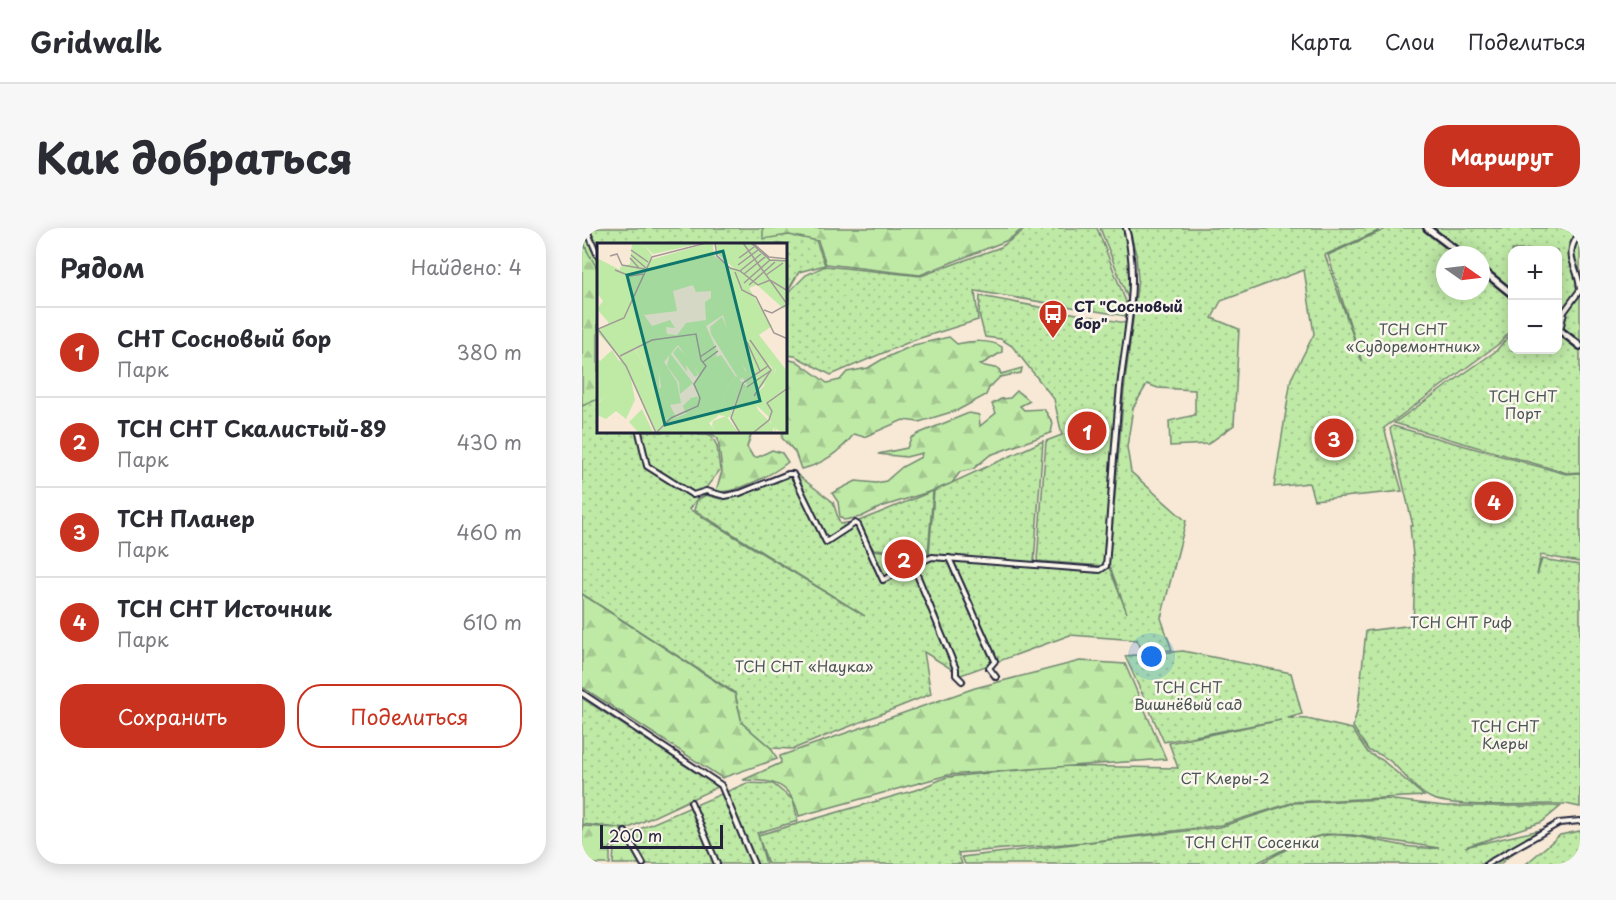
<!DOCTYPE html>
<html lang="ru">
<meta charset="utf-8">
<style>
:root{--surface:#fff;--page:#f7f7f7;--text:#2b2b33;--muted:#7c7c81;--line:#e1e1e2;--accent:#c8321e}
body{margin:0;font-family:"Playpen Sans",sans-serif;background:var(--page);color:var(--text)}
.controls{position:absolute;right:18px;top:18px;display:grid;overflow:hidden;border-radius:12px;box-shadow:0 3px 15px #0003}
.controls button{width:54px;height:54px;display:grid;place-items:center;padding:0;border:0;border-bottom:2px solid var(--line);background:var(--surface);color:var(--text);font:30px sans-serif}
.compass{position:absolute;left:854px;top:18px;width:54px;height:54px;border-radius:50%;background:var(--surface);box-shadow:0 3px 15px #0003;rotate:104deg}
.scale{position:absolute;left:18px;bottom:15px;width:123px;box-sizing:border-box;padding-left:6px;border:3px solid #22223b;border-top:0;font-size:16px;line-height:21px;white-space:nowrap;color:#22223b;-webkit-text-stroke:4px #fbf7ec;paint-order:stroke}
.you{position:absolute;left:570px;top:429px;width:21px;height:21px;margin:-15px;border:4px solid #fff;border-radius:50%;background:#1a73e8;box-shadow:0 0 0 9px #1a73e833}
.badge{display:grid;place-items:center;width:39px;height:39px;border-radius:50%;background:var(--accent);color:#fff;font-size:20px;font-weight:700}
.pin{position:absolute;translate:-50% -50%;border:3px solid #fff;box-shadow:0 2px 6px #0006}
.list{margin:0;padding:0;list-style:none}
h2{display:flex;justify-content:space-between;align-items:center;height:78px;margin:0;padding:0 24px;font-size:26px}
h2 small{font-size:20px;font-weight:400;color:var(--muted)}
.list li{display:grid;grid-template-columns:39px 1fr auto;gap:18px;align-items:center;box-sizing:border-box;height:90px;padding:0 24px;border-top:2px solid var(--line)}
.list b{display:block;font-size:22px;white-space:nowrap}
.list p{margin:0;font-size:20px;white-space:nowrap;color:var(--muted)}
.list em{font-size:20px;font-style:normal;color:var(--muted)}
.actions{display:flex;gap:12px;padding:18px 24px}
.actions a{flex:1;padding:14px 0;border:2px solid var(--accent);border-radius:24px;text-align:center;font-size:21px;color:var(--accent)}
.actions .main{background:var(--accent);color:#fff}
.map{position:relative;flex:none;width:998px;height:636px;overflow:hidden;border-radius:24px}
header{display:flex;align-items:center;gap:36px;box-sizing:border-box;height:84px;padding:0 30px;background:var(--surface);border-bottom:2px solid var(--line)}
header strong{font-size:28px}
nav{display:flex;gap:33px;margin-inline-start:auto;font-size:21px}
.intro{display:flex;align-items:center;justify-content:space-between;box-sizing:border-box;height:144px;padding:0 36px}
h1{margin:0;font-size:42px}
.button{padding:15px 27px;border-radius:24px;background:var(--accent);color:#fff;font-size:21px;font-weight:700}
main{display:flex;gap:36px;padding:0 36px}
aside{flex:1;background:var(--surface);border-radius:24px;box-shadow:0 3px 15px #0003}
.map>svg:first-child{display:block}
.grass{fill:url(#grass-dots);stroke:#708670;stroke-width:1.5}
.forest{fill:url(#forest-firs);stroke:#708670;stroke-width:1.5}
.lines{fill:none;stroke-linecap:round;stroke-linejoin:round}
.street-casing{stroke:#22223b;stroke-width:8}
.secondary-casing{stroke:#22223b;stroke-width:10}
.street{stroke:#fbf7ec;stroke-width:4}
.secondary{stroke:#fbf7ec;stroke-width:5}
.labels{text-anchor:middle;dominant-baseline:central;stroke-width:5;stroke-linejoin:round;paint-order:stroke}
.poi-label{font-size:15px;font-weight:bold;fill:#22223b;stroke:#fbf7ec;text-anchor:start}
.park-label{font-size:15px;fill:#495456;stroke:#fbf7ec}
.inset-road{fill:none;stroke:#a29997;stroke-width:1.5}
.view{fill:#0f766e;fill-opacity:0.15;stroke:#0f766e;stroke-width:3}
.inset-edge{fill:none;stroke:#22223b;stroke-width:3}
</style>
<header>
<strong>Gridwalk</strong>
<nav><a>Карта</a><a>Слои</a><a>Поделиться</a></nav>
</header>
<div class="intro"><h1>Как добраться</h1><a class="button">Маршрут</a></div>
<main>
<aside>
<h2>Рядом<small>Найдено: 4</small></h2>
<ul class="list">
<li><span class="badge">1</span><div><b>СНТ Сосновый бор</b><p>Парк</p></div><em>380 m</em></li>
<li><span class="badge">2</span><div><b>ТСН СНТ Скалистый-89</b><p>Парк</p></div><em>430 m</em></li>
<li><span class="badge">3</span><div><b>ТСН Планер</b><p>Парк</p></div><em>460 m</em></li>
<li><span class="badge">4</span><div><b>ТСН СНТ Источник</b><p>Парк</p></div><em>610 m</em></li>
</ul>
<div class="actions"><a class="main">Сохранить</a><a>Поделиться</a></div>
</aside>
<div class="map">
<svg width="998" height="636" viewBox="0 0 998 636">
<defs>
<pattern id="grass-dots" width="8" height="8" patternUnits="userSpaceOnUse" patternTransform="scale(1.5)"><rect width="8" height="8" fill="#bfeaa6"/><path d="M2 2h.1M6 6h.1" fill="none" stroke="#a4c890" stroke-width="1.8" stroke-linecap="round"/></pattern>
<pattern id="forest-firs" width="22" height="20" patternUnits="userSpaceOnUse" patternTransform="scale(1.5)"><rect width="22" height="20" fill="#bfeaa6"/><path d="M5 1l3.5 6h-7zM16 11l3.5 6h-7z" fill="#a4c890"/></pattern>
</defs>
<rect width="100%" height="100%" fill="#f7e9d5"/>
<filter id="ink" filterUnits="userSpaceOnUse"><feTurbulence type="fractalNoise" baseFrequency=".0167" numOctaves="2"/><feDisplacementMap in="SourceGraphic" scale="12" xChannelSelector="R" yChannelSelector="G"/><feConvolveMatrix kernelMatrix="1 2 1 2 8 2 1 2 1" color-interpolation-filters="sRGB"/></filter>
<g filter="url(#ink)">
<!-- grass -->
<g class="grass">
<path d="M 0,0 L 227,0 L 235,15 L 243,37 L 217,44 L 207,61 L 205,78 L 204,16 L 16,16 L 16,51 L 0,9 Z"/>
<path d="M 445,0 L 515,0 L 546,79 L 544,88 L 393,63 L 396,92 L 332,112 L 249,147 L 213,128 L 204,127 L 204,79 L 206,79 L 208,63 L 224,47 L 243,38 L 339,48 L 419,19 Z"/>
<path d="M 518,0 L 541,0 C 548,24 553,49 547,73 Z"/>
<path d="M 547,0 L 796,0 L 796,3 L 743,27 L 780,134 L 746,27 L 806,0 L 842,0 L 877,27 L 863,27 L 863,63 L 899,63 L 899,44 L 930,69 L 930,101 L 918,115 L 802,200 L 820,263 L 732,272 L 727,255 L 692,259 L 709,151 L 732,106 L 722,42 L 639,73 L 630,90 L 657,101 L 652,197 L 626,216 L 588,218 L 587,193 L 613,187 L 613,162 L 576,160 L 565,156 L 551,180 L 545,219 L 549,244 L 604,293 L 579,390 L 590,422 L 561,424 L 555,412 L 488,407 L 379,447 L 342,424 L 349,466 L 211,521 L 189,520 L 160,495 L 153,465 L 0,366 L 0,169 L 16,161 L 16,204 L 116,204 L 117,207 L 129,207 L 135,218 L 138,242 L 107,281 L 283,388 L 112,282 L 115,272 L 124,267 L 138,271 L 209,242 L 251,274 L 258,296 L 277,293 L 351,263 L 346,326 L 291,321 L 286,313 L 290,322 L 347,328 L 352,263 L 461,213 L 452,334 L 527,339 L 545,385 L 527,336 L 542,162 L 556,51 L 554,26 Z"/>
<path d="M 850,0 L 998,0 L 998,53 L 990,24 L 994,6 C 981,28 993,38 995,61 L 980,83 L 978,100 L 975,22 L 930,22 L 930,62 L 899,37 L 899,27 L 886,27 Z"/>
<path d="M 998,63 L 998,115 L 979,100 L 982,85 Z"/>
<path d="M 398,68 L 544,95 L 532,199 L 522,338 L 455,333 L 464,213 L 480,207 L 472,171 L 445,137 L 430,118 L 419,111 L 403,109 L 397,86 Z"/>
<path d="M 930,104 L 930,122 L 975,122 L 976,105 L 998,122 L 998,244 L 985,245 L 812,195 L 914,123 Z"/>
<path d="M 811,198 L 984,246 L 998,245 L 998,334 L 959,327 L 955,347 L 960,331 L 998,337 L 998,579 L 984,576 C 953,575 874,581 849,570 C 825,559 815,528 787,523 L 771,499 L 776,479 L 784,403 L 831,397 L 833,347 L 828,298 L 831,298 L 808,201 Z"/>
<path d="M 601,423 L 709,445 L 720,486 L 706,490 L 725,491 L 770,501 L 786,525 L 800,532 L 842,568 L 712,574 L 639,597 L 505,614 L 376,625 L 380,636 L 186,636 L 176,607 L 184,636 L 65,636 L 48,605 L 165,555 L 191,556 L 211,572 L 216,593 L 175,605 L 176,607 L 337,561 L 365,549 L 479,538 L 596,540 L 587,515 L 699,492 L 582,514 L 543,428 Z"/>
<path d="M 0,470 L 136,559 L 45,601 L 0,596 Z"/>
<path d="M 804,571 L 862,578 L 979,578 L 960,594 L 883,619 L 958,602 L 918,636 L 678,636 C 698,625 722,609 746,607 C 783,605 820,623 857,620 L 771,607 L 744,606 L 718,613 L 673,636 L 383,636 L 380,629 L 638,599 L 712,575 Z"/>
<path d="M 998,603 L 998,636 L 944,636 L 978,607 Z"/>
</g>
<!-- forest -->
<g class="forest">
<path d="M 181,0 L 442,0 L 426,12 L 338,47 L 244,36 L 236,13 L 207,7 L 181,11 Z"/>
<path d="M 0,14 L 16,42 L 16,171 L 0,178 Z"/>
<path d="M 367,109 L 375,116 C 388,113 408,111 420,119 L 420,124 L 398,137 L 417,141 L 419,146 L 440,140 L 439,145 L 418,149 L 407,160 L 404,167 L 376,182 L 337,194 L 321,192 L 282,209 L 272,206 C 259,223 240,237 219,241 L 213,224 L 200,210 L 201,204 L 204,204 L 204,131 L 216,134 L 245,155 L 258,152 L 265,144 L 286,140 L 301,131 L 332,117 Z"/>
<path d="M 435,163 L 448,173 L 438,178 L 442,182 L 462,181 L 471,195 L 469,205 L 408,227 L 391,241 L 378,244 L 370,255 L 353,262 L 299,279 L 279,289 L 262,292 L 258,289 L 256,274 L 250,265 L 274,253 L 294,255 L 304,253 L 320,239 L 339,229 L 340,225 L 324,229 L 296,226 L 325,220 L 329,210 L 338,205 L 387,185 L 397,187 L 398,198 L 414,185 L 410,176 L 419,171 L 428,170 Z"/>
<path d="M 118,204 L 170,204 L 165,219 L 171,229 L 176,229 L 190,222 L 200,225 L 206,234 C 193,245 150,268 134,263 L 140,243 L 136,211 L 129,205 Z"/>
<path d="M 0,366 L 153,466 L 160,495 L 189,520 L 195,531 L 140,550 L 0,459 Z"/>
<path d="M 498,433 L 543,436 L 584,531 L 366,547 L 217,588 C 209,555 192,552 161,552 L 199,535 L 198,528 L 393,460 Z"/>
<path d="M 0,598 L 38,600 L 41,604 L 28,620 L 28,636 L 0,636 Z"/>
<path d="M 43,606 L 60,636 L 31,636 L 32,620 Z"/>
</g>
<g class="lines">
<!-- street casing -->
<g class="street-casing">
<g id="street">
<path d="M 4,0 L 16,28"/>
<path d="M 978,102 L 982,84 L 998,62 C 997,36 979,29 998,5"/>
<path d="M 57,204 L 65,238 L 111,267 L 124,263 L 143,268 L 158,265 L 206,246 L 211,246 L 244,314 L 273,295 L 276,297 L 301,352 L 350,329 L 518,342 L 524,338 C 529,278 532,218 538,159 C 544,105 558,53 544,0"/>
<path d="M 367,330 L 413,433 L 407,440 L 414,449"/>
<path d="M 331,337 L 374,441 L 374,447 L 380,453"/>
<path d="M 0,465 L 139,557 L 172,636"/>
<path d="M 109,574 L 135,636"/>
<path d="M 43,604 L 61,636"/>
<path d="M 905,636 L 977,595 L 998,593"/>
</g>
</g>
<!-- secondary casing -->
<g class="secondary-casing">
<g id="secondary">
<path d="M 845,0 L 880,27"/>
<path d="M 899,41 L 930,66"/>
<path d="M 975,100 L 998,118"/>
</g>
</g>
<!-- street -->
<use href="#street" class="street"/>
<!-- secondary -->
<use href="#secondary" class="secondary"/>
</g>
</g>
<!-- icons -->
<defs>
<g id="bus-pin" transform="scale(1.5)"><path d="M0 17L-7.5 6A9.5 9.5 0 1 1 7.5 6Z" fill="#c8321e" stroke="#fbf7ec"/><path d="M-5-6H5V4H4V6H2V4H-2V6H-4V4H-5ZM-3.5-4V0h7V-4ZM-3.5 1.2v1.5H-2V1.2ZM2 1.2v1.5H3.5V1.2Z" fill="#fff"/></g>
</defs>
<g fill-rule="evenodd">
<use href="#bus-pin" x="471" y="86"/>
</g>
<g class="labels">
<!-- poi labels -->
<g class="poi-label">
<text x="492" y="77">СТ "Сосновый<tspan x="492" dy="17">бор"</tspan></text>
</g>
<!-- park labels -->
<g class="park-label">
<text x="831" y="100">ТСН СНТ<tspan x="831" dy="17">«Судоремонтник»</tspan></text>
<text x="941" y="167">ТСН СНТ<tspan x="941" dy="17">Порт</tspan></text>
<text x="879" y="393">ТСН СНТ Риф</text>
<text x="222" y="437">ТСН СНТ «Наука»</text>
<text x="606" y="458">ТСН СНТ<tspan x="606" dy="17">Вишнёвый сад</tspan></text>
<text x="923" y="497">ТСН СНТ<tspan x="923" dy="17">Клеры</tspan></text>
<text x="643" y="549">СТ Клеры-2</text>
<text x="670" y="613">ТСН СНТ Сосенки</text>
</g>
</g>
<!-- overview -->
<g transform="translate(15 15)">
<rect width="190" height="190" fill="#f7e9d5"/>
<path d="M 35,0 L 106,0 L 56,11 L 47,2 L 55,12 L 53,17 L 111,0 L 116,2 L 117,13 L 141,29 L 122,12 L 118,2 L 156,0 L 173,16 L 190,17 L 190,63 L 187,66 L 160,42 L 152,45 L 175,83 L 162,92 L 190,128 L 190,190 L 180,187 L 167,158 L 179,126 L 157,101 L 174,124 L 170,138 L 156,152 L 161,167 L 176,182 L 176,190 L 143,190 L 134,175 L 146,140 L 152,145 L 144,132 L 149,127 L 136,106 L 126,72 L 109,83 L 120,108 L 119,114 L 124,112 L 139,134 L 132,141 L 121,173 L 112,180 L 120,190 L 102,190 L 88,169 L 86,163 L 94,155 L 103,153 L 96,141 L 102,132 L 81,102 L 67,119 L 80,139 L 84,160 L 73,162 L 79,174 L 59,189 L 34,136 L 38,157 L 29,176 L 19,168 L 9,176 L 0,172 L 0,162 L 9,152 L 0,161 L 0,115 L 3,118 L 15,107 L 22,118 L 25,117 L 0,89 L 12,80 L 0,66 L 6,58 L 0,50 L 0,15 L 23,27 L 23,24 L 33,21 ZM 96,42 L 99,49 L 114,48 L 114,55 L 108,59 L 109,77 L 89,80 L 80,92 L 70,91 L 69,84 L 78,85 L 73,77 L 55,83 L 47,72 L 80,68 L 76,48 ZM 41,105 L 62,129 L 64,144 L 56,151 L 54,132 L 37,106 ZM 45,166 L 56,189 L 56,190 L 42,190 L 32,179 Z" fill="#bfeaa6" fill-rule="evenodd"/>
<path d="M 125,74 L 148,127 L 144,137 L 141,133 L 145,140 L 133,174 L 130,174 L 142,190 L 120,190 L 115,183 L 116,178 L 129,173 L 121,172 L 132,141 L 140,133 L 114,91 L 113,84 ZM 157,100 L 179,124 L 173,145 L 177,147 L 167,159 L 178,175 L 179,190 L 171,173 L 158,161 L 156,154 L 167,143 L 175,124 L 155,103 ZM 81,104 L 94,119 L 101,132 L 98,134 L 89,122 L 90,129 L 76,110 ZM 41,105 L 62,129 L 62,154 L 56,153 L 54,132 L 38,107 ZM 73,110 L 96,140 L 83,151 L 82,139 L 70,123 ZM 90,170 L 102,190 L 60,190 L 74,177 Z" fill="#bfeaa6"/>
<path class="inset-road" d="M 118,0 L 120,13 L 133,25 L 143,28 L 161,42 L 173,37 L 191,48M 146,0 L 190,61M 154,0 L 173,17 L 191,18M 156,0 L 172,14 L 191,16M 34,7 L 51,19M 34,12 L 49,25M 13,13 L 20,11 L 25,22 L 42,25M 33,15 L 42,25 L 48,26M 142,15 L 157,4M 141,22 L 161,7M 18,27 L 33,33 L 46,31M 143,28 L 164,11M 138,29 L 145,47 L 159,54 L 177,90 L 191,96M 147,31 L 168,14M 169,32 L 186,20M 147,40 L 173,17M 152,42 L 178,19M 167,67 L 175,70 L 191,61M 153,97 L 174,127 L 157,153M 150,99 L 163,128M 23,113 L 55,97 L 99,91 L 104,117 L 109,123 L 97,141 L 103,155 L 101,163 L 74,175 L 60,189M 103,114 L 119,103M 106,119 L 121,108M 150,144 L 173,128M 59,190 L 29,123 L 1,86 L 27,75 L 55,14 L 109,0M 143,190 L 134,175 L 146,140 L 171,123M 156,190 L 172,177 L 175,168 L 170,160 L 191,145"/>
<path class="view" d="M 126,8 L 163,158 L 68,182 L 30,32 Z"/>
<rect width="190" height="190" class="inset-edge"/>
</g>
</svg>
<div class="controls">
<button>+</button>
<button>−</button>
</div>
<svg class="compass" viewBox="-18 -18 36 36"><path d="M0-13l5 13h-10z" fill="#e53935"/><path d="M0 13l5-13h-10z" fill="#7c7c81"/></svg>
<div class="scale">200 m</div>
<div class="you"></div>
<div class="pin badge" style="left:505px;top:203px">1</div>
<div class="pin badge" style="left:322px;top:331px">2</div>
<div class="pin badge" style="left:752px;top:210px">3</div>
<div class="pin badge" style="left:912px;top:273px">4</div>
</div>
</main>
